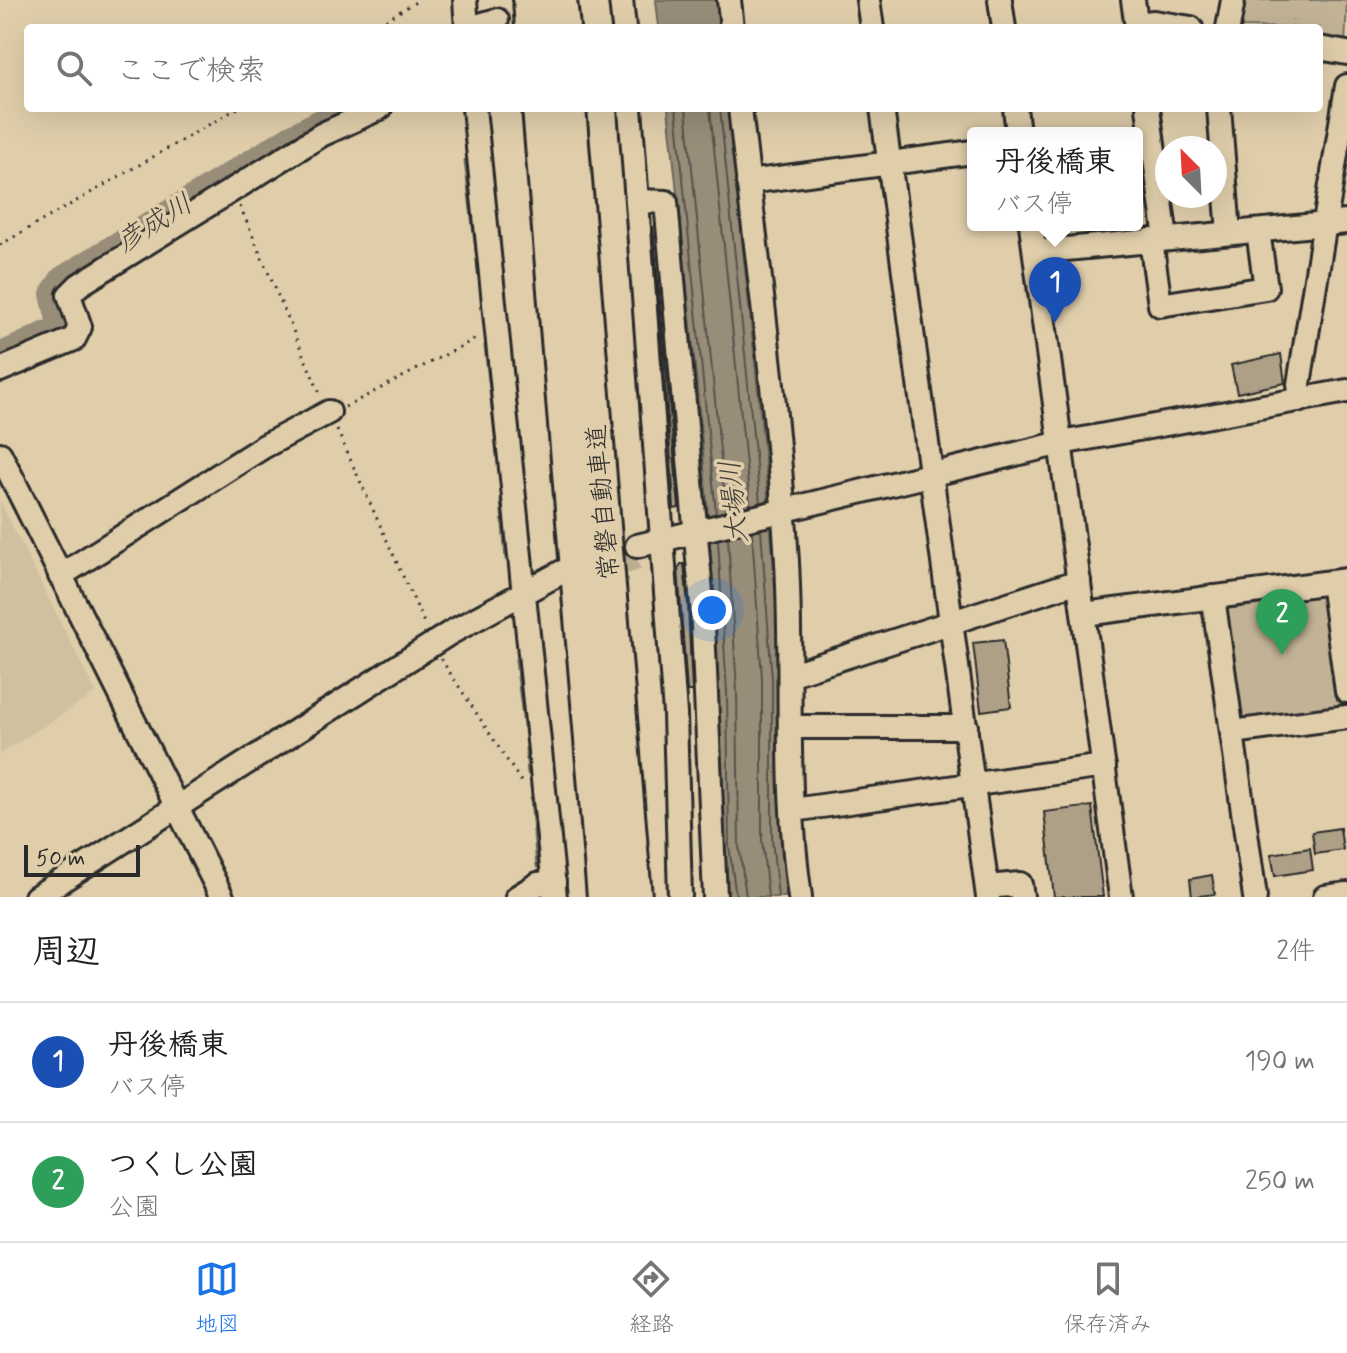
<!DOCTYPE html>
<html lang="ja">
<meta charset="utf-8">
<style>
:root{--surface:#fff;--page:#f2f2f2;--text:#202124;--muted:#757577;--line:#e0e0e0;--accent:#1a73e8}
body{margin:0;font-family:Mynerve,"Klee One",sans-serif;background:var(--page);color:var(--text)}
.compass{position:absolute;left:1155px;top:136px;width:72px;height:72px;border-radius:50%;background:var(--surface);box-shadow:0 8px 32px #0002;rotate:336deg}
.scale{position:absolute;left:24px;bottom:20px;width:116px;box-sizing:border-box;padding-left:8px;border:4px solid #2b2b2b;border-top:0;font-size:22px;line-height:28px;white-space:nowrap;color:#2b2b2b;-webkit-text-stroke:6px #e0ceab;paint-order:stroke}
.you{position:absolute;left:712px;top:610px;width:28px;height:28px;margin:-20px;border:6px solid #fff;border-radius:50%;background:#1a73e8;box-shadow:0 0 0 12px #1a73e833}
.badge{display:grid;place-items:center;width:52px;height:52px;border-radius:50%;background:var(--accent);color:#fff;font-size:26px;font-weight:700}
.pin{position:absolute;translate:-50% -66px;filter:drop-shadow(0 2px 4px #0008)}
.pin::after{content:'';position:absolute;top:42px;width:28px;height:24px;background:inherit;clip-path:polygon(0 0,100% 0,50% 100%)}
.popup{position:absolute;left:967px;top:127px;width:176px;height:104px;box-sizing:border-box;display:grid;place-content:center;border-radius:8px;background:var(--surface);filter:drop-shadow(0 2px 6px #0005);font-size:26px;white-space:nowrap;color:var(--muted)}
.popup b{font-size:30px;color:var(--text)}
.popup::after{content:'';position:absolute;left:50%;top:100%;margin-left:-16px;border:16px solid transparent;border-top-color:var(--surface)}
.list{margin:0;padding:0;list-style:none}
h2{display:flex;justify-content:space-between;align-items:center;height:104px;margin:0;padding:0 32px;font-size:34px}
h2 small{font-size:26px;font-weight:400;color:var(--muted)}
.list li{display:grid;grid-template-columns:52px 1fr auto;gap:24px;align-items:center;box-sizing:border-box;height:120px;padding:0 32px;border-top:2px solid var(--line)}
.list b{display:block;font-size:30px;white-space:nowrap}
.list p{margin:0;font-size:26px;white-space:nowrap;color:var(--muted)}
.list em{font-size:26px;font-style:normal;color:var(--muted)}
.icon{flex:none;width:44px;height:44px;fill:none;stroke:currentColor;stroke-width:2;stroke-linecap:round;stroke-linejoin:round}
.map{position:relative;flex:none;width:1347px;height:897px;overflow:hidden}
.search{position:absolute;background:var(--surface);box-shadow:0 8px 32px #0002;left:24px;right:24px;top:24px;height:88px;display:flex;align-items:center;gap:20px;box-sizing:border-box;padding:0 28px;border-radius:8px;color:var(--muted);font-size:30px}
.sheet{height:344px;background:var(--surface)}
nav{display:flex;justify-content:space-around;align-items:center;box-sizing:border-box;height:112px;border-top:2px solid var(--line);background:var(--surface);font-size:22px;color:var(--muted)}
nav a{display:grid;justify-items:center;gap:4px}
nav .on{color:var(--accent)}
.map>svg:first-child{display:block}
.built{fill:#d1c0a0}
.green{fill:#c2b396;stroke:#766f60;stroke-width:2}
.water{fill:#988d79;stroke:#6c665a;stroke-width:2}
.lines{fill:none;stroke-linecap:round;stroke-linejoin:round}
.shore{stroke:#57524a;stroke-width:2}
.stream{stroke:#6c665a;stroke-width:5}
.river{stroke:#988d79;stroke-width:28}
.building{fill:#aea087;stroke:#2b2b2b;stroke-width:2}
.minor-tunnel{stroke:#bcad91;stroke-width:22;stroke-dasharray:22 11;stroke-linecap:butt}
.minor-casing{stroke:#2b2b2b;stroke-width:28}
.highway-casing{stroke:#2b2b2b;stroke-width:38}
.path{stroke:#2b2b2b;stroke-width:3;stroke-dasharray:2 6;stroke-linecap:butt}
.minor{stroke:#e0ceab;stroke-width:22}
.highway{stroke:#e0ceab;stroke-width:32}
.labels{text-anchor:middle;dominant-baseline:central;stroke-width:7;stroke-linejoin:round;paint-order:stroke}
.street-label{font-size:26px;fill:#2b2b2b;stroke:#e0ceab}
.water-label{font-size:28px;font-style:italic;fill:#413f3b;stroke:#e0ceab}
</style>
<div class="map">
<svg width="1347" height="897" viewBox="0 0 1347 897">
<rect width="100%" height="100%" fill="#e0ceab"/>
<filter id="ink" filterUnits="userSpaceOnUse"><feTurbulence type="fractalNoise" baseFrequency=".0125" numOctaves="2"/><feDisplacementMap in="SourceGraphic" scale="16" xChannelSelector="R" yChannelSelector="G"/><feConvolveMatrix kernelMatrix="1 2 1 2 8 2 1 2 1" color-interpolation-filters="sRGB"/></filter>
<g filter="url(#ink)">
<!-- built -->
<path class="built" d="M 0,501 L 96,693 L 0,754 Z"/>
<!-- green -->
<g class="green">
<path d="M 1239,0 L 1347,0 L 1345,46 L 1319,41 L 1319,28 L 1234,27 Z"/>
<path d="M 1327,589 L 1343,709 L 1238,723 L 1221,602 Z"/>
</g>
<!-- water -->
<g class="water">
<path d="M 656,0 L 717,0 L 720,28 L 659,28 Z"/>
<path d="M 668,108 L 728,108 C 747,297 772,488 780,678 C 782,751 778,824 786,897 L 728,897 C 714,796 719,689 713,587 C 703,427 685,267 668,108 Z"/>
</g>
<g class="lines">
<!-- shore -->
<g class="shore">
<path d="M 676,108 L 716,513"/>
<path d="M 686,108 L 726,511"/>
<path d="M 710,108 L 750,505"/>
<path d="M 720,108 L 760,503"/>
<path d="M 761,529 L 772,679 L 772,839 L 778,897"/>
<path d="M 752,532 L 762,679 L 762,840 L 768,897"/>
<path d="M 728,537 L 737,692 L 739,845 L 746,897"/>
<path d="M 718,540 L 727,693 L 729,846 L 736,897"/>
</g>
<!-- stream -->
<g class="stream">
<path d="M 466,161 L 479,266"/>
<path d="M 486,346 L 496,432"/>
<path d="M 502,500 L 507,559"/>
<path d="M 517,660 L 525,726"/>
<path d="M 527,749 L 529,773"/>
<path d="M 532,799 L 538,866"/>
</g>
<!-- river -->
<path class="river" d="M 0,357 L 62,328 L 54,294 L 63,280 L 292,138 L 350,108"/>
</g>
<!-- building -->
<g class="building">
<path d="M 653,226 L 679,508 L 674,509 L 672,474 Z"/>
<path d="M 1281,354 L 1285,383 L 1237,393 L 1231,365 Z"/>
<path d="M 681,564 L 684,564 L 688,605 L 692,691 L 687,691 L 678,569 Z"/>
<path d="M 1003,640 L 1011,707 L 981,711 L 973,643 Z"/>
<path d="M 1092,806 L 1103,897 L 1054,897 L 1044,812 Z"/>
<path d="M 1340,828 L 1343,850 L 1315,854 L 1312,832 Z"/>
<path d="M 1310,848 L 1313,870 L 1275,876 L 1271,854 Z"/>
<path d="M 1212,875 L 1215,894 L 1192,897 L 1190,879 Z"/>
</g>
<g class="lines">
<!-- minor-tunnel -->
<path class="minor-tunnel" d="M 562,585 L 637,559"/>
<!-- minor casing -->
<g class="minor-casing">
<g id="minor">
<path d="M 465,0 L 467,28"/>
<path d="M 621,0 L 624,28"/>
<path d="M 729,0 L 732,28"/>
<path d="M 868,0 L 872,28"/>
<path d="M 1000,0 L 1004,28"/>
<path d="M 1133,0 L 1137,28"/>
<path d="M 1137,24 L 1154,22 L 1191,28"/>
<path d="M 469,28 L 497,20"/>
<path d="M 1228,28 L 1233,0"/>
<path d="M 1319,48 L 1347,53"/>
<path d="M 474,108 L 555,897"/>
<path d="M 630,108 L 675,714 L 680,897"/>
<path d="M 740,108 C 757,259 778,411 787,562 C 793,673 784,787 800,897"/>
<path d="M 882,108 L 988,897"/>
<path d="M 1015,108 L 1018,133"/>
<path d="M 1148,108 L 1166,239"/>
<path d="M 1219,108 L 1229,233"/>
<path d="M 748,182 L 973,152"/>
<path d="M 638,201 L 666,202 L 702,604 L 715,897"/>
<path d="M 1031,225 L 1121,897"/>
<path d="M 1151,240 L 1160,305 L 1266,288 L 1258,231"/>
<path d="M 1035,252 L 1347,222"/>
<path d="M 0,370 L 74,339 L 80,327 L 69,295 L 79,285 L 321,135 L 380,108"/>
<path d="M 1301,400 L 1299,384 L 1347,86"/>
<path d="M 0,454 L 222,897"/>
<path d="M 637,546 L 1061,443 L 1347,391"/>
<path d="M 60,576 L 263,447 L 329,412"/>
<path d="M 1332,582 L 1347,691"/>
<path d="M 1213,597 L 1255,897"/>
<path d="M 1084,614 L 1347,580"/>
<path d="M 792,674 L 1079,581"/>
<path d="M 792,727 L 966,727"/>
<path d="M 1233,732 L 1347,717"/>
<path d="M 793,810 L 1104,766"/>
<path d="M 987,887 L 1020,884 L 1022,897"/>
<path d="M 36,897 L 450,633 L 562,572"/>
<path d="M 517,897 L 538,884 L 554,882"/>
<path d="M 1325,897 L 1347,894"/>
</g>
</g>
<!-- highway casing -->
<g class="highway-casing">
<g id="highway">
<path d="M 530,0 L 532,28"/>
<path d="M 560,0 L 563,28"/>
<path d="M 539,108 L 604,897"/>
<path d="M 569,108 L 635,897"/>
</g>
</g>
<!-- path -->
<g class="path">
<path d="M 372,28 L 419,0"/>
<path d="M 1291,28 L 1293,20"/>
<path d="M 240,206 L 320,394"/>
<path d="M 0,245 L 238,108"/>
<path d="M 345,407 L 479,337"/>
<path d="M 337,430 L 426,627"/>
<path d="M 441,659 L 524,786"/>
</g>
<!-- minor -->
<use href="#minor" class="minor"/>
<!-- highway -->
<use href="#highway" class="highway"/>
</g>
</g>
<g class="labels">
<!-- street labels -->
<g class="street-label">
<text transform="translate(604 502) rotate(-95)">常磐自動車道</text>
</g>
<!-- water labels -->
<g class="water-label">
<text transform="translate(155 224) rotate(-32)">彦成川</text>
<text transform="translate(735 502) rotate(-96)">大場川</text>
</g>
</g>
</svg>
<svg class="compass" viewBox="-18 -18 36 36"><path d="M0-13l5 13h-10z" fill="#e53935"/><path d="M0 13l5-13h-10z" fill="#757577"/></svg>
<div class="scale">50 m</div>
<div class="you"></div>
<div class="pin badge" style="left:1055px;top:323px;background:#1a4fb4">1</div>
<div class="popup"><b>丹後橋東</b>バス停</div>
<div class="pin badge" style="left:1282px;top:655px;background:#2e9e5b">2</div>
<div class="search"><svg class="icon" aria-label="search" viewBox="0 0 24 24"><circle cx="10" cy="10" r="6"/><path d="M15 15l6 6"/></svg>ここで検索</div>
</div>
<section class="sheet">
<h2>周辺<small>2件</small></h2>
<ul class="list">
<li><span class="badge" style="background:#1a4fb4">1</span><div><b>丹後橋東</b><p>バス停</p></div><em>190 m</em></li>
<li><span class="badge" style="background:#2e9e5b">2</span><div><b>つくし公園</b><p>公園</p></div><em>250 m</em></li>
</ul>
</section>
<nav>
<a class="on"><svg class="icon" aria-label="map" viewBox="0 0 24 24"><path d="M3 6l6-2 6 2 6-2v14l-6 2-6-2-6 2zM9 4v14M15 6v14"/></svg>地図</a>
<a><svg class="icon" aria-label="directions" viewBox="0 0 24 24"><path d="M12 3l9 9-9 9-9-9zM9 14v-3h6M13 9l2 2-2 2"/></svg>経路</a>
<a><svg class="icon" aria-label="saved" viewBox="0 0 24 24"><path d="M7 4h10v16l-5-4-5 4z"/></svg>保存済み</a>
</nav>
